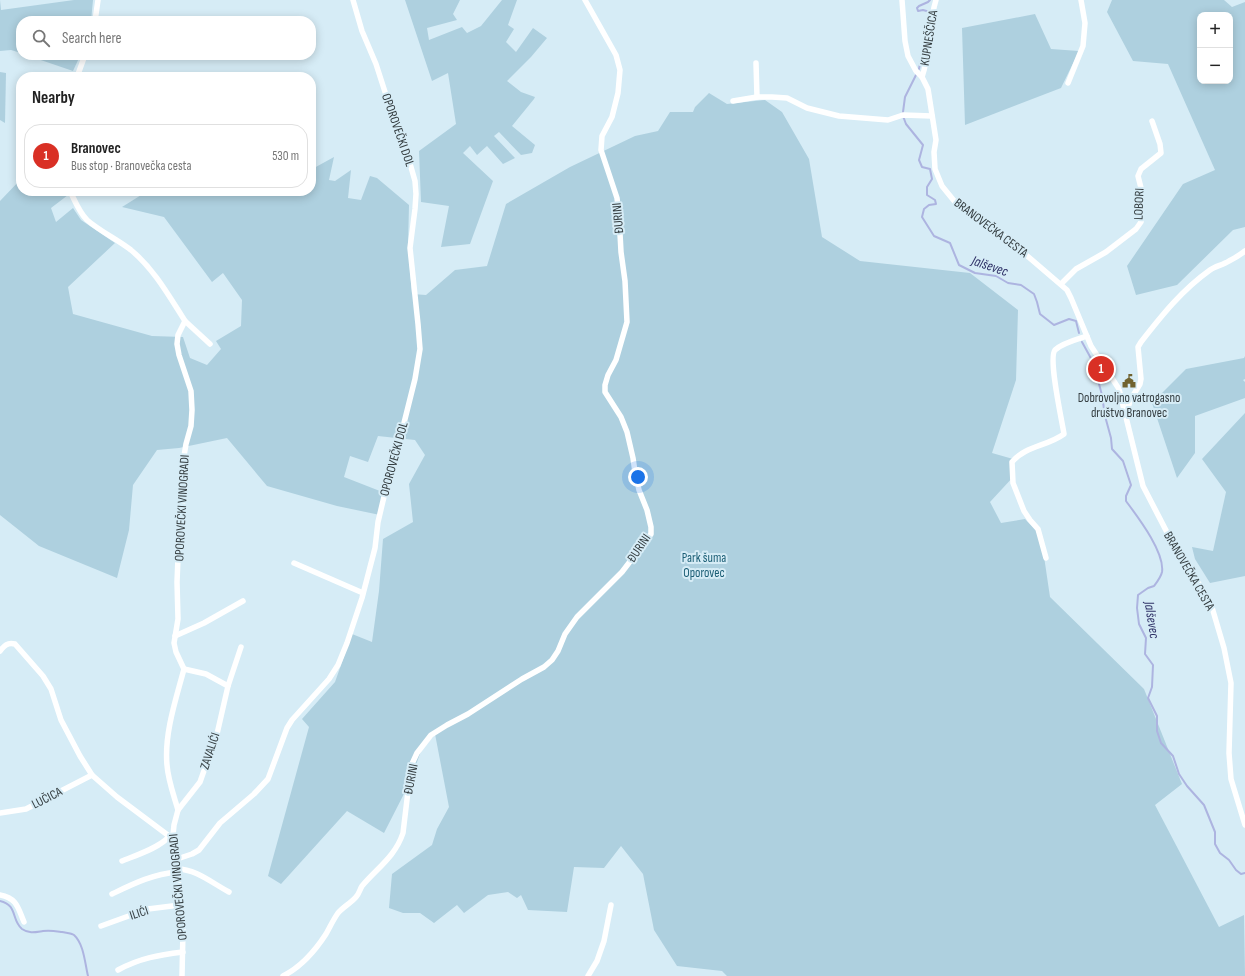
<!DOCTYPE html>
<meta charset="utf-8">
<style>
:root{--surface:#fff;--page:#f2f2f2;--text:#222;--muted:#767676;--line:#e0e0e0;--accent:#d93025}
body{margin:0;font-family:"Sofia Sans Condensed",sans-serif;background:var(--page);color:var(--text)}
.controls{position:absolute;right:12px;top:12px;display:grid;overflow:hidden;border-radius:8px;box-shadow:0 2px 10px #0003}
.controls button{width:36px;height:36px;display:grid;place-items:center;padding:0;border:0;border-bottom:1px solid var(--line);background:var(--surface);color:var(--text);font:20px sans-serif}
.you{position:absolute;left:638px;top:477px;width:14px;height:14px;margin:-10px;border:3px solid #fff;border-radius:50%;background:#1a73e8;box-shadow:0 0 0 6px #1a73e833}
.badge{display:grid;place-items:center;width:26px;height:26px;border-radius:50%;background:var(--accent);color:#fff;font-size:13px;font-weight:700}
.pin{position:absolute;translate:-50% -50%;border:2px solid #fff;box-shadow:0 1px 4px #0006}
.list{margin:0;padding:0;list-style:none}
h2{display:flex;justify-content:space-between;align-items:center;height:52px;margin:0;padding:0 16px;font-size:17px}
h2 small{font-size:13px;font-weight:400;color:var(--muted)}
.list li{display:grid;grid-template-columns:26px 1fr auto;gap:12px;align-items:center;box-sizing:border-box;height:64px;margin:0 8px 8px;padding:0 8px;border:1px solid var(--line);border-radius:16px}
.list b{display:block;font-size:15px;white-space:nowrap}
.list p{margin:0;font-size:13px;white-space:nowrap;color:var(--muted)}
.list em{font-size:13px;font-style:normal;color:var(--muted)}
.icon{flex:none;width:22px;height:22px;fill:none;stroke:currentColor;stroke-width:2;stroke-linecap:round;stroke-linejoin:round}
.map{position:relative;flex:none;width:1245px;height:976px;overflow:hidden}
.search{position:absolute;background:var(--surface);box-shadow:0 2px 10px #0003;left:16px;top:16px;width:300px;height:44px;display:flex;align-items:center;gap:10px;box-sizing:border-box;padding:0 14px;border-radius:16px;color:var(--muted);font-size:15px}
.panel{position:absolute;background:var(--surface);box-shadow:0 2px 10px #0003;left:16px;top:72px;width:300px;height:124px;border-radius:16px}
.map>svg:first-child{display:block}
.green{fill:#aed0df;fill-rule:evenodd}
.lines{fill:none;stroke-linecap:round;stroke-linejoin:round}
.stream{stroke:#adb4e0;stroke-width:2}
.street{stroke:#fff;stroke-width:5.5}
.labels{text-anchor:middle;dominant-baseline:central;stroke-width:4;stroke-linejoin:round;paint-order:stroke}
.street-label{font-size:13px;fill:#343d40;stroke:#d6ecf6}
.poi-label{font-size:13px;fill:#343d40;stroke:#d6ecf6}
.park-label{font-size:13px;fill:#1a5d74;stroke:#d6ecf6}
.water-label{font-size:14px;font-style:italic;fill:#2e3066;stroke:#d6ecf6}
</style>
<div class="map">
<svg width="1245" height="976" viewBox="0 0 1245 976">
<rect width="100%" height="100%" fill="#d6ecf6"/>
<!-- green -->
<g class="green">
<path d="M 0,0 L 1,10 L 74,0 L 93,0 L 91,21 L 21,21 L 21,53 L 11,50 L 0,51 Z"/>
<path d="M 405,0 L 460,0 L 453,14 L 457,20 L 427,28 L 429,40 L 462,27 L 467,33 L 481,26 L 502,0 L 517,0 L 508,25 L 514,29 L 506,42 L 516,52 L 533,28 L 547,38 L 531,57 L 507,81 L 521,92 L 535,97 L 534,99 L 512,126 L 535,145 L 532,153 L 521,155 L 499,132 L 494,136 L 515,158 L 503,164 L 487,146 L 477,155 L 470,146 L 463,153 L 493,181 L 470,244 L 441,247 L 449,206 L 421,202 L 419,151 L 456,124 L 448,73 L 432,81 Z"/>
<path d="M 1112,0 L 1224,0 L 1232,7 L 1245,2 L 1245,227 L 1233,230 L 1177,285 L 1136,295 L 1127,266 L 1183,184 L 1215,170 L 1168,64 L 1133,61 L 1107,12 ZM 1200,15 L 1230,15 L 1230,81 L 1200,81 Z"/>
<path d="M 1035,14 L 1051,49 L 1079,51 L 1061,88 L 965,125 L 962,28 Z"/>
<path d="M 26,55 L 76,55 L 79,58 L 73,71 Z"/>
<path d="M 0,72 L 6,73 L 5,123 L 0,120 Z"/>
<path d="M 709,93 L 727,104 L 765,100 L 782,112 L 809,159 L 822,237 L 860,261 L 970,273 L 1018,310 L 1016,380 L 992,453 L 1013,459 L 1014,476 L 990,502 L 1001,523 L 1025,519 L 1041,536 L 1050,597 L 1144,689 L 1182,784 L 1155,805 L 1219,927 L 1244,915 L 1245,976 L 727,976 L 722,971 L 677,966 L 654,930 L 643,874 L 621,846 L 604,868 L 574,867 L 567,912 L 528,910 L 521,895 L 517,898 L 508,892 L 488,895 L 464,913 L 457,905 L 434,923 L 420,913 L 403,913 L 389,908 L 392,874 L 432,845 L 437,829 L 449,807 L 435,734 L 421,751 L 409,784 L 384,833 L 347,811 L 281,884 L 268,876 L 309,727 L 302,719 L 335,682 L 352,634 L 372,642 L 379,591 L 383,539 L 413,522 L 409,484 L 425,455 L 415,440 L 378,436 L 368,462 L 350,456 L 344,477 L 385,493 L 380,515 L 337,506 L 267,486 L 227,438 L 179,448 L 157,450 L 133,485 L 129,530 L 117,578 L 39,546 L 0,515 L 0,201 L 21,179 L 21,191 L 65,191 L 68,195 L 51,208 L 56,222 L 73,208 L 81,220 L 115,243 L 68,287 L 73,314 L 152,336 L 183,337 L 190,358 L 207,365 L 221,349 L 216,341 L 241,326 L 242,300 L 223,273 L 212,282 L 164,217 L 122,207 L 146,192 L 152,191 L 311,191 L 311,172 L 314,168 L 334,157 L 329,180 L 335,181 L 351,170 L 348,198 L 361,200 L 370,176 L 377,178 L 409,205 L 408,246 L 412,294 L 426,295 L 455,270 L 487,266 L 506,204 L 570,167 L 635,136 L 658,131 L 670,112 L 693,112 L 695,107 Z"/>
<path d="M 1245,356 L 1245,379 L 1243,380 L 1245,382 L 1245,398 L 1195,416 L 1195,453 L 1177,478 L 1152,403 L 1186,369 L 1244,358 Z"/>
<path d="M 1245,413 L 1245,576 L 1210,583 L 1195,559 L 1192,547 L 1213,551 L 1226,492 L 1202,459 Z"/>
</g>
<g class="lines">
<!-- stream -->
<g class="stream">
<path d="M 919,69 L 923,47 L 926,40 L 930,12 L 923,10 L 918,11 L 917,8 L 919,6 L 928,2 L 930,0"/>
<path d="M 903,112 L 905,97 L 916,75"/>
<path d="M 903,116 L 906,124 L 923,145 L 919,160 L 922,167 L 930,169 L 932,179 L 927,187 L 927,195 L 935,200 L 936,204 L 929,205 L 924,209 L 922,217 L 934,236 L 950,243 L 959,265 L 975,273 L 996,276 L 1008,283 L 1021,285 L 1034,294 L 1037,302 L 1040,314 L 1054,325 L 1069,319 L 1076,321 L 1079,333"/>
<path d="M 1082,342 L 1093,362 L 1102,395 L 1105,416 L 1111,438 L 1112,449 L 1123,461 L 1131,485 L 1126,496 L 1126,501 C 1137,516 1165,552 1162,572 C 1161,577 1157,582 1154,586 L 1148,588 L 1138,595 L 1137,608 L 1139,624 L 1146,638 L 1145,654 L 1153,665 L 1152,687 L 1148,698 L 1157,716 L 1157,731 L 1161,743 L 1173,756 L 1179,774 L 1187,786 L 1204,805 L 1215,832 L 1215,844 L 1220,853 L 1229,860 L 1236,870 L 1241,874 L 1245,873"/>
<path d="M 0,901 C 18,905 11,920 22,929 C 29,934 36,932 43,931 C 50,930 55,931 62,932 C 66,933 71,933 74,935 C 84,944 85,964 88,976"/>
</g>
<!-- street -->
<g class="street">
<path d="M 902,0 L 905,41 L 908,56 L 916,71 L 922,77 L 928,89 L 936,140 L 934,152 L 935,169 L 942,186 L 955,202 L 997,230 L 1067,290 L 1071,298 L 1091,346 L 1119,389 L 1143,486 L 1172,542 L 1192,572 L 1211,604 L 1224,648 L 1231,683 L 1229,753 L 1231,779 L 1245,825"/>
<path d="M 95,21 L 98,0"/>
<path d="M 756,63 L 757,97"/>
<path d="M 77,77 L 85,55"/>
<path d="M 922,77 C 931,52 928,25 936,0"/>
<path d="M 1068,83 L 1083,46 L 1085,23 L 1081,0"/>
<path d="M 733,101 L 757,97 L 772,97 L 787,98 L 807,108 L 839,116 L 888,120 L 903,115 L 932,116"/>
<path d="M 70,191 C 75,201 79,212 87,220 C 101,232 117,239 131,250 C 154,269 169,296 185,321 L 178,335 L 177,344 L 179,355 L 191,391 L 192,410 L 191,426 L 186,444 L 181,474 L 183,516 L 178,558 L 177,582 L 178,619 L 174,643 L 176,652 L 184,669 C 176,699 164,734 167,765 C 168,780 174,796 178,810"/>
<path d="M 1061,284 L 1076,269 L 1106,252 L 1136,229 L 1141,222 L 1138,197 L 1141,188 L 1138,176 L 1141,169 L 1161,153 L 1160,144 L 1152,121"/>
<path d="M 185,321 L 210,344"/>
<path d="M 1125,415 L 1131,399 L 1140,384 L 1141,379 L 1138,347 L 1141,342 C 1162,315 1182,290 1210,270 C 1215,266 1223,265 1229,261 C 1235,258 1240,255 1245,251"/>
<path d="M 1046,558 L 1038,529 L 1030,520 L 1024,511 L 1013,483 L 1012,462 C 1025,446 1048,446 1064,434 C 1062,421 1048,358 1055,350 C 1062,343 1078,339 1087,336"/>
<path d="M 294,563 L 363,593"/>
<path d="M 175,636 L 204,623 L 243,601"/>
<path d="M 0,651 C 4,646 7,642 15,644 L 43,676 L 51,689 L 61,720 L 80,756 L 92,775 L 117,797 L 169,836 L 173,835"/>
<path d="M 228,686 L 241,647"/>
<path d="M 0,813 L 26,809 L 92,775"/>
<path d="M 177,859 L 192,854 L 199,850 L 220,823 L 254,794 L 268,779 L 287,728 L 292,720 L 329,679 L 338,665 L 347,643 L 362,598 L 375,548 L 378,522 L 387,484 L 399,443 L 415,379 L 420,349 L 418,324 L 410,248 L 415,209 L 416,194 L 415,181 L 411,167 L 386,95 L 376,64 L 362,31 L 353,0"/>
<path d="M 122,861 C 134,856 162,847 169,836"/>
<path d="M 177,869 C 196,869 212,883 229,892"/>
<path d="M 112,894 C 133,884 153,874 177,872"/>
<path d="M 0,895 C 17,898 18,908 24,922"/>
<path d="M 101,926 L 148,909 L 180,905"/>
<path d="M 118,970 C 140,958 159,955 183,952"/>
<path d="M 182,976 L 183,930 L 180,905 L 177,859 L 173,835 L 174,825 L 178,810 L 200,782 L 217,734 L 228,686 L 206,674 L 184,669"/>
<path d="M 283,976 C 301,967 315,951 326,934 C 330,927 333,920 338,913 C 343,907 351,903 356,897 C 359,894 360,889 362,886 C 377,868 395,857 403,833 L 411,766 L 417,753 L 431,735 L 447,725 L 468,714 L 522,679 L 544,667 L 552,660 L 558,651 L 565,634 L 577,617 L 622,572 L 651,534 L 651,527 L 647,510 L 639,490 L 635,472 L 633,458 L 627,432 L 621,417 L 605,392 L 605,385 L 608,375 L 616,360 L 627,322 L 625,281 L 621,252 L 619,215 L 617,198 L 601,150 L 602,136 L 612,117 L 618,93 L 620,70 L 616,55 L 585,0"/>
<path d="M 588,976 L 597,961 L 604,941 L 611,905"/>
</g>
</g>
<!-- icons -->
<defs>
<g id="civic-bare" transform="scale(1.08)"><path d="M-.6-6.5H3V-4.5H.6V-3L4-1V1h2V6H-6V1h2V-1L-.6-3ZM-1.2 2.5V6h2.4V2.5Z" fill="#706330" stroke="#d6ecf6" stroke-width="2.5" paint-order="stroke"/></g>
</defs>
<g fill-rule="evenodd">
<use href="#civic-bare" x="1129" y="381"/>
</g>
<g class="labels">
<!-- street labels -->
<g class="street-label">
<text transform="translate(929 38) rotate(-81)">KUPNEŠČICA</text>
<text transform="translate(398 130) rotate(71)">OPOROVEČKI DOL</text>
<text transform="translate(1139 204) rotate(-88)">LOBORI</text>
<text transform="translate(618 218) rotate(-95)">ĐURINI</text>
<text transform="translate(991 228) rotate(37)">BRANOVEČKA CESTA</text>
<text transform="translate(394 459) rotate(-75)">OPOROVEČKI DOL</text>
<text transform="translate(182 508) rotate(-87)">OPOROVEČKI VINOGRADI</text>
<text transform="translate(639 548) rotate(-56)">ĐURINI</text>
<text transform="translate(1189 571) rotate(60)">BRANOVEČKA CESTA</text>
<text transform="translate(210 751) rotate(-72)">ZAVALIĆI</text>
<text transform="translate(411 779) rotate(-79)">ĐURINI</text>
<text transform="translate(47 798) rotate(-27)">LUČICA</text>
<text transform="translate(178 887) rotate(-95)">OPOROVEČKI VINOGRADI</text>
<text transform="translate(139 913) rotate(-18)">ILIĆI</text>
</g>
<!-- poi labels -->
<g class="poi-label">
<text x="1129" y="398">Dobrovoljno vatrogasno<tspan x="1129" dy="15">društvo Branovec</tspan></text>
</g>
<!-- park labels -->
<g class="park-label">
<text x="704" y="558">Park šuma<tspan x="704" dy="15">Oporovec</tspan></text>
</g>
<!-- water labels -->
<g class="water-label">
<text transform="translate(990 266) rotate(19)">Jalševec</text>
<text transform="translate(1152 620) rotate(81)">Jalševec</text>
</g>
</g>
</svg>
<div class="controls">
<button>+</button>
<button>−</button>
</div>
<div class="you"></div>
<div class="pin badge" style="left:1101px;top:369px">1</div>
<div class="search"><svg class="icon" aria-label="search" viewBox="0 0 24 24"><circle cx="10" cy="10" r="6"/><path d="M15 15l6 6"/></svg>Search here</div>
<section class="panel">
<h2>Nearby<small></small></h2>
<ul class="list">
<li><span class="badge">1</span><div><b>Branovec</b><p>Bus stop · Branovečka cesta</p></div><em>530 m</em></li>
</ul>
</section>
</div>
